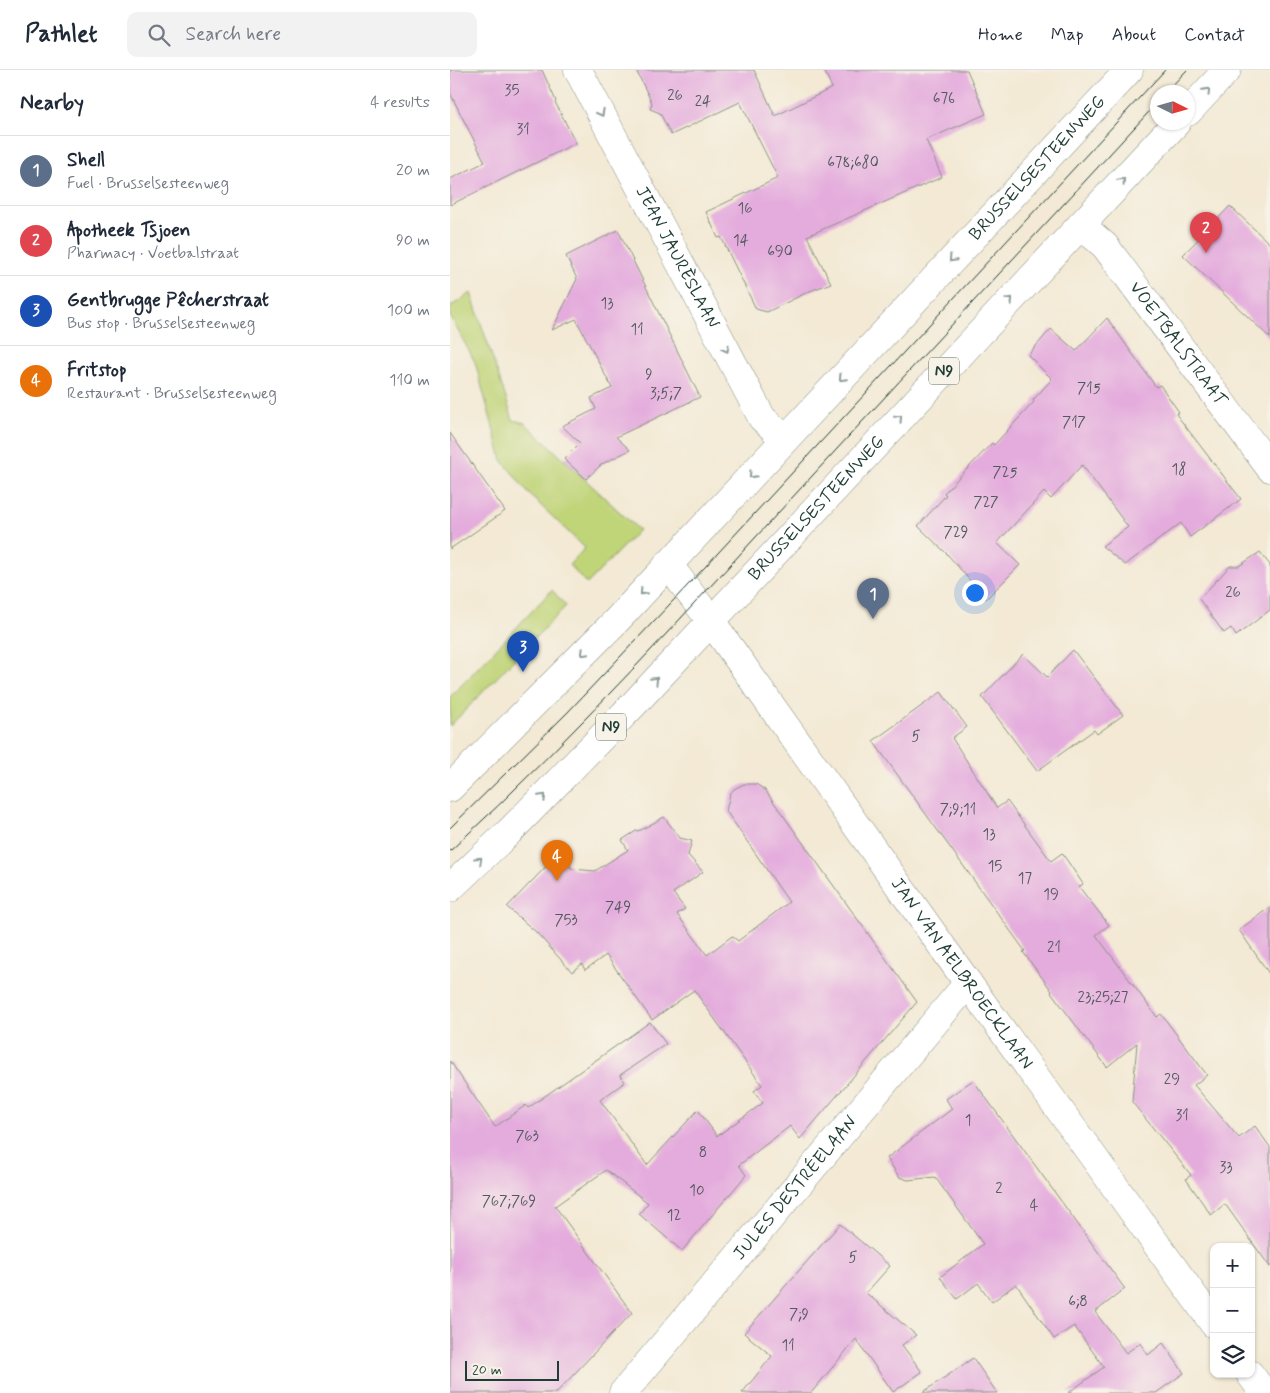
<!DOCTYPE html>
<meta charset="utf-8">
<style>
:root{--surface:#fff;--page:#f2f2f3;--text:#1f2937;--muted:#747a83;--line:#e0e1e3;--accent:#d1495b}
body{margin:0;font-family:Mynerve,sans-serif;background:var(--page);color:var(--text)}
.controls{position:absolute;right:15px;bottom:15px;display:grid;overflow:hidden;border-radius:10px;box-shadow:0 1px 4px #0004}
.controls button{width:45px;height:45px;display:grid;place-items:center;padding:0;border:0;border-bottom:1px solid var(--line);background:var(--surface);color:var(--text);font:25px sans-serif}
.compass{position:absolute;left:700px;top:15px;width:45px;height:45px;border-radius:50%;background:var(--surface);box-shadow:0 1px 4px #0004;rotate:95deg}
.scale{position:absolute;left:15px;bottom:12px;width:94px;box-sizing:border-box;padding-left:5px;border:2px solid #1f3d34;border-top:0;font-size:14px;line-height:18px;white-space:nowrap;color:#1f3d34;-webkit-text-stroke:4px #f7f3e8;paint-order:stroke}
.you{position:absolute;left:524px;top:522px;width:18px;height:18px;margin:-12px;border:4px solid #fff;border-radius:50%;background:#1a73e8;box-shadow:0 0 0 8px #1a73e833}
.badge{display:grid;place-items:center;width:32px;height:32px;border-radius:50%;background:var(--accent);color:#fff;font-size:16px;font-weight:700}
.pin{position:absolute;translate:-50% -41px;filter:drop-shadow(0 1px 2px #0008)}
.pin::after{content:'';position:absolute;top:26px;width:18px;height:15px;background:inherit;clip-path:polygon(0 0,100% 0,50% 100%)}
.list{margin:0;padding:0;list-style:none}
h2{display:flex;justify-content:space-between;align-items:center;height:65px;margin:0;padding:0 20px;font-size:21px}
h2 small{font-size:16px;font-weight:400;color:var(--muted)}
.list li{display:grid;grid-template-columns:32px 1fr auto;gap:15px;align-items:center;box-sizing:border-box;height:70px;padding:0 20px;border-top:1px solid var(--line)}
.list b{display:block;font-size:19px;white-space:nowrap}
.list p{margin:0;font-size:16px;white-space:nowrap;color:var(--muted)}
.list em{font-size:16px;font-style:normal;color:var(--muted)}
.icon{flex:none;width:28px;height:28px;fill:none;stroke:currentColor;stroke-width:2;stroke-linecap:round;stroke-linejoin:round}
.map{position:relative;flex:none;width:820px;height:1323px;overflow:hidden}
header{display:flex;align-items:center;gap:30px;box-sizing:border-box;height:70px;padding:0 25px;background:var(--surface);border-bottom:1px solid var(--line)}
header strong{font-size:24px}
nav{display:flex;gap:28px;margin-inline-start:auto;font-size:18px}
.search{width:350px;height:45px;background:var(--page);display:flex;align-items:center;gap:12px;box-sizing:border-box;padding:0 18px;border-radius:10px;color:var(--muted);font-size:19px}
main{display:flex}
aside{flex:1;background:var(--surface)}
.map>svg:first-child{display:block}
.green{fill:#c0d478;stroke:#708856}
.building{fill:#e4acdd}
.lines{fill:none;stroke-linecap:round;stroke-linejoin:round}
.minor-casing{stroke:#899384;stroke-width:29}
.major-casing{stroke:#899384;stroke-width:29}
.minor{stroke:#fff;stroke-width:28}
.major{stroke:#fff;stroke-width:28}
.tram{stroke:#1f3d34;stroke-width:1}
.oneway{stroke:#8f9e9a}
.labels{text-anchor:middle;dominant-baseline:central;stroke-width:4.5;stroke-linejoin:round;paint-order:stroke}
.number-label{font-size:15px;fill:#50595e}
.shield{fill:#f7f3e8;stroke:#60746a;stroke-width:1}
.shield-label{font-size:16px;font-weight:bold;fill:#1f3d34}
.street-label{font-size:18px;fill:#1f3d34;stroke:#f7f3e8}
</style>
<header>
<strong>Pathlet</strong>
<div class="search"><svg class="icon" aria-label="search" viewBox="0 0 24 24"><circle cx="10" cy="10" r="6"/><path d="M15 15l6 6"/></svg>Search here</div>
<nav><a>Home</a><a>Map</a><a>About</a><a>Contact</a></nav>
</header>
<main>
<aside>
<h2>Nearby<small>4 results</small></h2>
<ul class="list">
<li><span class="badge" style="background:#5c6f8a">1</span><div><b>Shell</b><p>Fuel · Brusselsesteenweg</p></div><em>20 m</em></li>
<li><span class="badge" style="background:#e0444e">2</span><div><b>Apotheek Tsjoen</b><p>Pharmacy · Voetbalstraat</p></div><em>90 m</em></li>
<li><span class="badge" style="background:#1a4fb4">3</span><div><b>Gentbrugge Pêcherstraat</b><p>Bus stop · Brusselsesteenweg</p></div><em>100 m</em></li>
<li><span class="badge" style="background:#e8710a">4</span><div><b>Fritstop</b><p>Restaurant · Brusselsesteenweg</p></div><em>110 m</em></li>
</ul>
</aside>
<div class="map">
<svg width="820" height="1323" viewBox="0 0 820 1323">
<rect width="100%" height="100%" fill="#f7f3e8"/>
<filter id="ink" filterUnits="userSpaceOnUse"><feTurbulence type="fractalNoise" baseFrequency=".02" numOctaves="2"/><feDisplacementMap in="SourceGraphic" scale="10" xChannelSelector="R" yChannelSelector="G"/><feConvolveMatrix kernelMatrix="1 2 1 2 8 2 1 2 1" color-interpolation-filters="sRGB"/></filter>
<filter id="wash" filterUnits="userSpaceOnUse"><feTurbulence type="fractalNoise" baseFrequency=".0096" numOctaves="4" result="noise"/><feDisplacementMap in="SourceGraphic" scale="20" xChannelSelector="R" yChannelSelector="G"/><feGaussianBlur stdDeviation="1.12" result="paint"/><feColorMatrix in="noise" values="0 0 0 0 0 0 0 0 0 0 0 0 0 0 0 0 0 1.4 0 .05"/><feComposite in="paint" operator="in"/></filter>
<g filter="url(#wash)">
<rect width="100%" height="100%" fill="#f3e9d4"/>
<!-- green -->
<g class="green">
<path d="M 21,223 L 63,350 L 75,353 L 189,460 L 137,514 L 119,495 L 135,478 L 79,424 L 52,390 L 25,292 L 0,246 L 0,237 Z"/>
<path d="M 102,520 L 116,536 L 0,656 L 0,627 Z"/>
</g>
<g id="blocks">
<!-- building -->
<g class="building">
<path d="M 0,0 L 92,0 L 106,31 L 105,32 L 126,73 L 0,135 L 0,109 L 35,92 L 0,23 Z"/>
<path d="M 186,0 L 304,0 L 325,46 L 382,18 L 374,0 L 517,0 L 536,44 L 476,70 L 492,107 L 357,166 L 381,213 L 360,221 L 317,242 L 306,239 L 271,167 L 268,168 L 256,142 L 328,108 L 290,32 L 221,65 L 210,43 L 200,39 L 202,33 Z"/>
<path d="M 780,136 L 820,174 L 820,268 L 733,185 Z"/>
<path d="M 168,160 L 250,327 L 166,367 L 180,380 L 152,394 L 136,409 L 114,389 L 130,373 L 112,356 L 146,339 L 141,328 L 162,318 L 126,249 L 102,260 L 127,209 L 116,186 Z"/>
<path d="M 657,248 L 706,317 L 710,315 L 729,342 L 726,344 L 791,429 L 740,467 L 731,453 L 675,495 L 652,476 L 678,457 L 632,395 L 601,429 L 594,422 L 547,473 L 570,495 L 536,529 L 498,485 L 468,456 L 496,425 L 494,423 L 542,373 L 544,375 L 584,332 L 583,330 L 602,309 L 578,285 L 601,259 L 626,281 Z"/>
<path d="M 0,363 L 55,441 L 0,479 Z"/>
<path d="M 810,482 L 820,495 L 820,540 L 786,566 L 781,558 L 774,563 L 749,529 L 780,496 L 789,496 Z"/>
<path d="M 623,580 L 673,645 L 647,664 L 644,660 L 587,701 L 532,627 L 573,584 L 597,607 Z"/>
<path d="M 491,622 L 517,657 L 502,668 L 547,738 L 557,731 L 601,791 L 612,783 L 633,814 L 629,817 L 659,855 L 646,865 L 707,947 L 711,944 L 757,1005 L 744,1015 L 789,1068 L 805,1056 L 820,1077 L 820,1197 L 775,1134 L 761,1145 L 736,1109 L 741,1105 L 682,1032 L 687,973 L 657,997 L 601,922 L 602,921 L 573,882 L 575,881 L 423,671 Z"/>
<path d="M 294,714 L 306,714 L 315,720 L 467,932 L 350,1069 L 340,1056 L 289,1095 L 296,1105 L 232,1181 L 189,1144 L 198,1133 L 156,1100 L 105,1136 L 182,1243 L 106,1323 L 0,1323 L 0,991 L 45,1057 L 76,1035 L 78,1038 L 200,952 L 216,974 L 170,1005 L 175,1012 L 150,1030 L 197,1095 L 248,1040 L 267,1066 L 313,1033 L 304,1021 L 312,1015 L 244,920 L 202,950 L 156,885 L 135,900 L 132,894 L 122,902 L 86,862 L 57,837 L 110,782 L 122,799 L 145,801 L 178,780 L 172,770 L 186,761 L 191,760 L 214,747 L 230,768 L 242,771 L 238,785 L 253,802 L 223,823 L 235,839 L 227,844 L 257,885 L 282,866 L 288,871 L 339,832 L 276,741 L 280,724 L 284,719 Z"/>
<path d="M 820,837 L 820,905 L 789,860 Z"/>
<path d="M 523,1010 L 675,1219 L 645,1242 L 676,1283 L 690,1273 L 698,1285 L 713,1273 L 734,1303 L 706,1323 L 618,1323 L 654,1297 L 624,1256 L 604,1269 L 566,1214 L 542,1232 L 528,1213 L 507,1229 L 490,1207 L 533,1174 L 485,1107 L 458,1110 L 449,1107 L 437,1088 L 502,1039 L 496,1029 Z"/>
<path d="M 390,1154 L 440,1196 L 416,1223 L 466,1265 L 452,1275 L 472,1302 L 443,1322 L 406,1269 L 361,1323 L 292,1323 L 322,1286 L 294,1263 Z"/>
<path d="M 523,1288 L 547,1323 L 472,1323 Z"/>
</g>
</g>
</g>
<g filter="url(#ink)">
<use href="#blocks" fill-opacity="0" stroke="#899384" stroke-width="1"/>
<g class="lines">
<!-- minor casing -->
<g class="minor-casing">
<g id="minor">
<path id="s1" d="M 128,0 L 312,348 L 335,369"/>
<path id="s2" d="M 631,155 L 655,176 L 820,398"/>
<path id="s3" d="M 218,494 L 261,551 L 518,913 L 764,1254"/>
<path d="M 800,1304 L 814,1323"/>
<path id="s4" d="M 173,1323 L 518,913"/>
</g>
</g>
<!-- major casing -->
<g class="major-casing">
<g id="major">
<path d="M 738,42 L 777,0"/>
<path id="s5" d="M 0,718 L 168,549 L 679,0"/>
<path id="s6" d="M 0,818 L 59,762 L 183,635 L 727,52"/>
</g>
</g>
<!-- minor -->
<use href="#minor" class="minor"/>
<!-- major -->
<use href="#major" class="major"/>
<!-- tram -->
<g class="tram">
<path d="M 716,22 L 737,0"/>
<path d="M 0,758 L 117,643 L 255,497 L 715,0"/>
<path d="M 0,781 C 128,663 245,533 363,405 C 478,280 593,157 708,32"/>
</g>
</g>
<!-- one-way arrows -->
<defs><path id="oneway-chevron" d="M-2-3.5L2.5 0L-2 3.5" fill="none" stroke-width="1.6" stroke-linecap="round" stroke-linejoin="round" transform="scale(1.25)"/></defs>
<g class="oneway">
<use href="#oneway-chevron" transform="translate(757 21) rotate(-47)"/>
<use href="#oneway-chevron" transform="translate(151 43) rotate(62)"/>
<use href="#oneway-chevron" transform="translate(672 111) rotate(-47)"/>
<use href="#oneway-chevron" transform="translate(502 189) rotate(133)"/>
<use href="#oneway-chevron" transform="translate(560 230) rotate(-47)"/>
<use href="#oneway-chevron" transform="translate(276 279) rotate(62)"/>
<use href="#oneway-chevron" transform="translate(392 308) rotate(133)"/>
<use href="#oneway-chevron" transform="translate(449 348) rotate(-47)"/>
<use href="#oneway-chevron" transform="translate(302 405) rotate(133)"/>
<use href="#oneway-chevron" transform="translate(193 522) rotate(133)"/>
<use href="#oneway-chevron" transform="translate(134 583) rotate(135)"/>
<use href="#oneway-chevron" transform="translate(205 610) rotate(-47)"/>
<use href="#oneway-chevron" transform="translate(93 727) rotate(-46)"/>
<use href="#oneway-chevron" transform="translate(29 790) rotate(-44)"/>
</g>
</g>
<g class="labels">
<!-- number labels -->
<g class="number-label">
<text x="62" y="21">35</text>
<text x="225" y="26">26</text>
<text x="494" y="29">676</text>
<text x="253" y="32">24</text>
<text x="73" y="60">31</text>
<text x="403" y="93">678;680</text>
<text x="295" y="139">16</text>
<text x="291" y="171">14</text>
<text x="330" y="182">690</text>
<text x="157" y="234">13</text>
<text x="187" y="260">11</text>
<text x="199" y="305">9</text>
<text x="639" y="319">715</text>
<text x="216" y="324">3;5;7</text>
<text x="624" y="353">717</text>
<text x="729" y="400">18</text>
<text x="555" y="403">725</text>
<text x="536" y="433">727</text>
<text x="506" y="463">729</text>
<text x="783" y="523">26</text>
<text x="466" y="667">5</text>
<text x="508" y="740">7;9;11</text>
<text x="539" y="765">13</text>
<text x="545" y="797">15</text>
<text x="575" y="809">17</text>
<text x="601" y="825">19</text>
<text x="168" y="838">749</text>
<text x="116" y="851">753</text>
<text x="604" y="878">21</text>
<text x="653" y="928">23;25;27</text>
<text x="722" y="1010">29</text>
<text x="732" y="1046">31</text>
<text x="518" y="1051">1</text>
<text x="77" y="1067">763</text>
<text x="253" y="1083">8</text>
<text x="776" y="1098">33</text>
<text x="549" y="1119">2</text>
<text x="247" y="1121">10</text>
<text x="59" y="1132">767;769</text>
<text x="584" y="1136">4</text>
<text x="224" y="1146">12</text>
<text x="403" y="1188">5</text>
<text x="628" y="1232">6;8</text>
<text x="349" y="1245">7;9</text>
<text x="338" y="1276">11</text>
</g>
<!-- shield labels -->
<g class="shield">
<rect x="479" y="287.5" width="30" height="27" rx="4"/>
<rect x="146" y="643.5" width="30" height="27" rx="4"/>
</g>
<g class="shield-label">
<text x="494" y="301">N9</text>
<text x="161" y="657">N9</text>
</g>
<!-- street labels -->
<g class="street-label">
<text stroke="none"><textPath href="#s5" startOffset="854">BRUSSELSESTEENWEG</textPath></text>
<text stroke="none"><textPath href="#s1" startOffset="212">JEAN JAURÈSLAAN</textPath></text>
<text stroke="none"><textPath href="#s2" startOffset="154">VOETBALSTRAAT</textPath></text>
<text stroke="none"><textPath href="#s6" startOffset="528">BRUSSELSESTEENWEG</textPath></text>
<text stroke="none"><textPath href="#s3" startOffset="504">JAN VAN AELBROECKLAAN</textPath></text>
<text stroke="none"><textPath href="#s4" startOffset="268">JULES DESTRÉELAAN</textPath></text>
</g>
</g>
</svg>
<div class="controls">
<button>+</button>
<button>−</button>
<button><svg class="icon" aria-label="layers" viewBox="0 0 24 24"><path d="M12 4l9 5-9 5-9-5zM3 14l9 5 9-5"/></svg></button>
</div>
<svg class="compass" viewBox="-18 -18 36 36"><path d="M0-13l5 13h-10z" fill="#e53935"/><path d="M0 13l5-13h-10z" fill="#747a83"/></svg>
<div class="scale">20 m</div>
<div class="you"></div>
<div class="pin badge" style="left:423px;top:549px;background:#5c6f8a">1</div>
<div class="pin badge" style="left:756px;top:183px;background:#e0444e">2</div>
<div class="pin badge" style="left:73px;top:602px;background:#1a4fb4">3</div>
<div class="pin badge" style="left:107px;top:811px;background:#e8710a">4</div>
</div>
</main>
